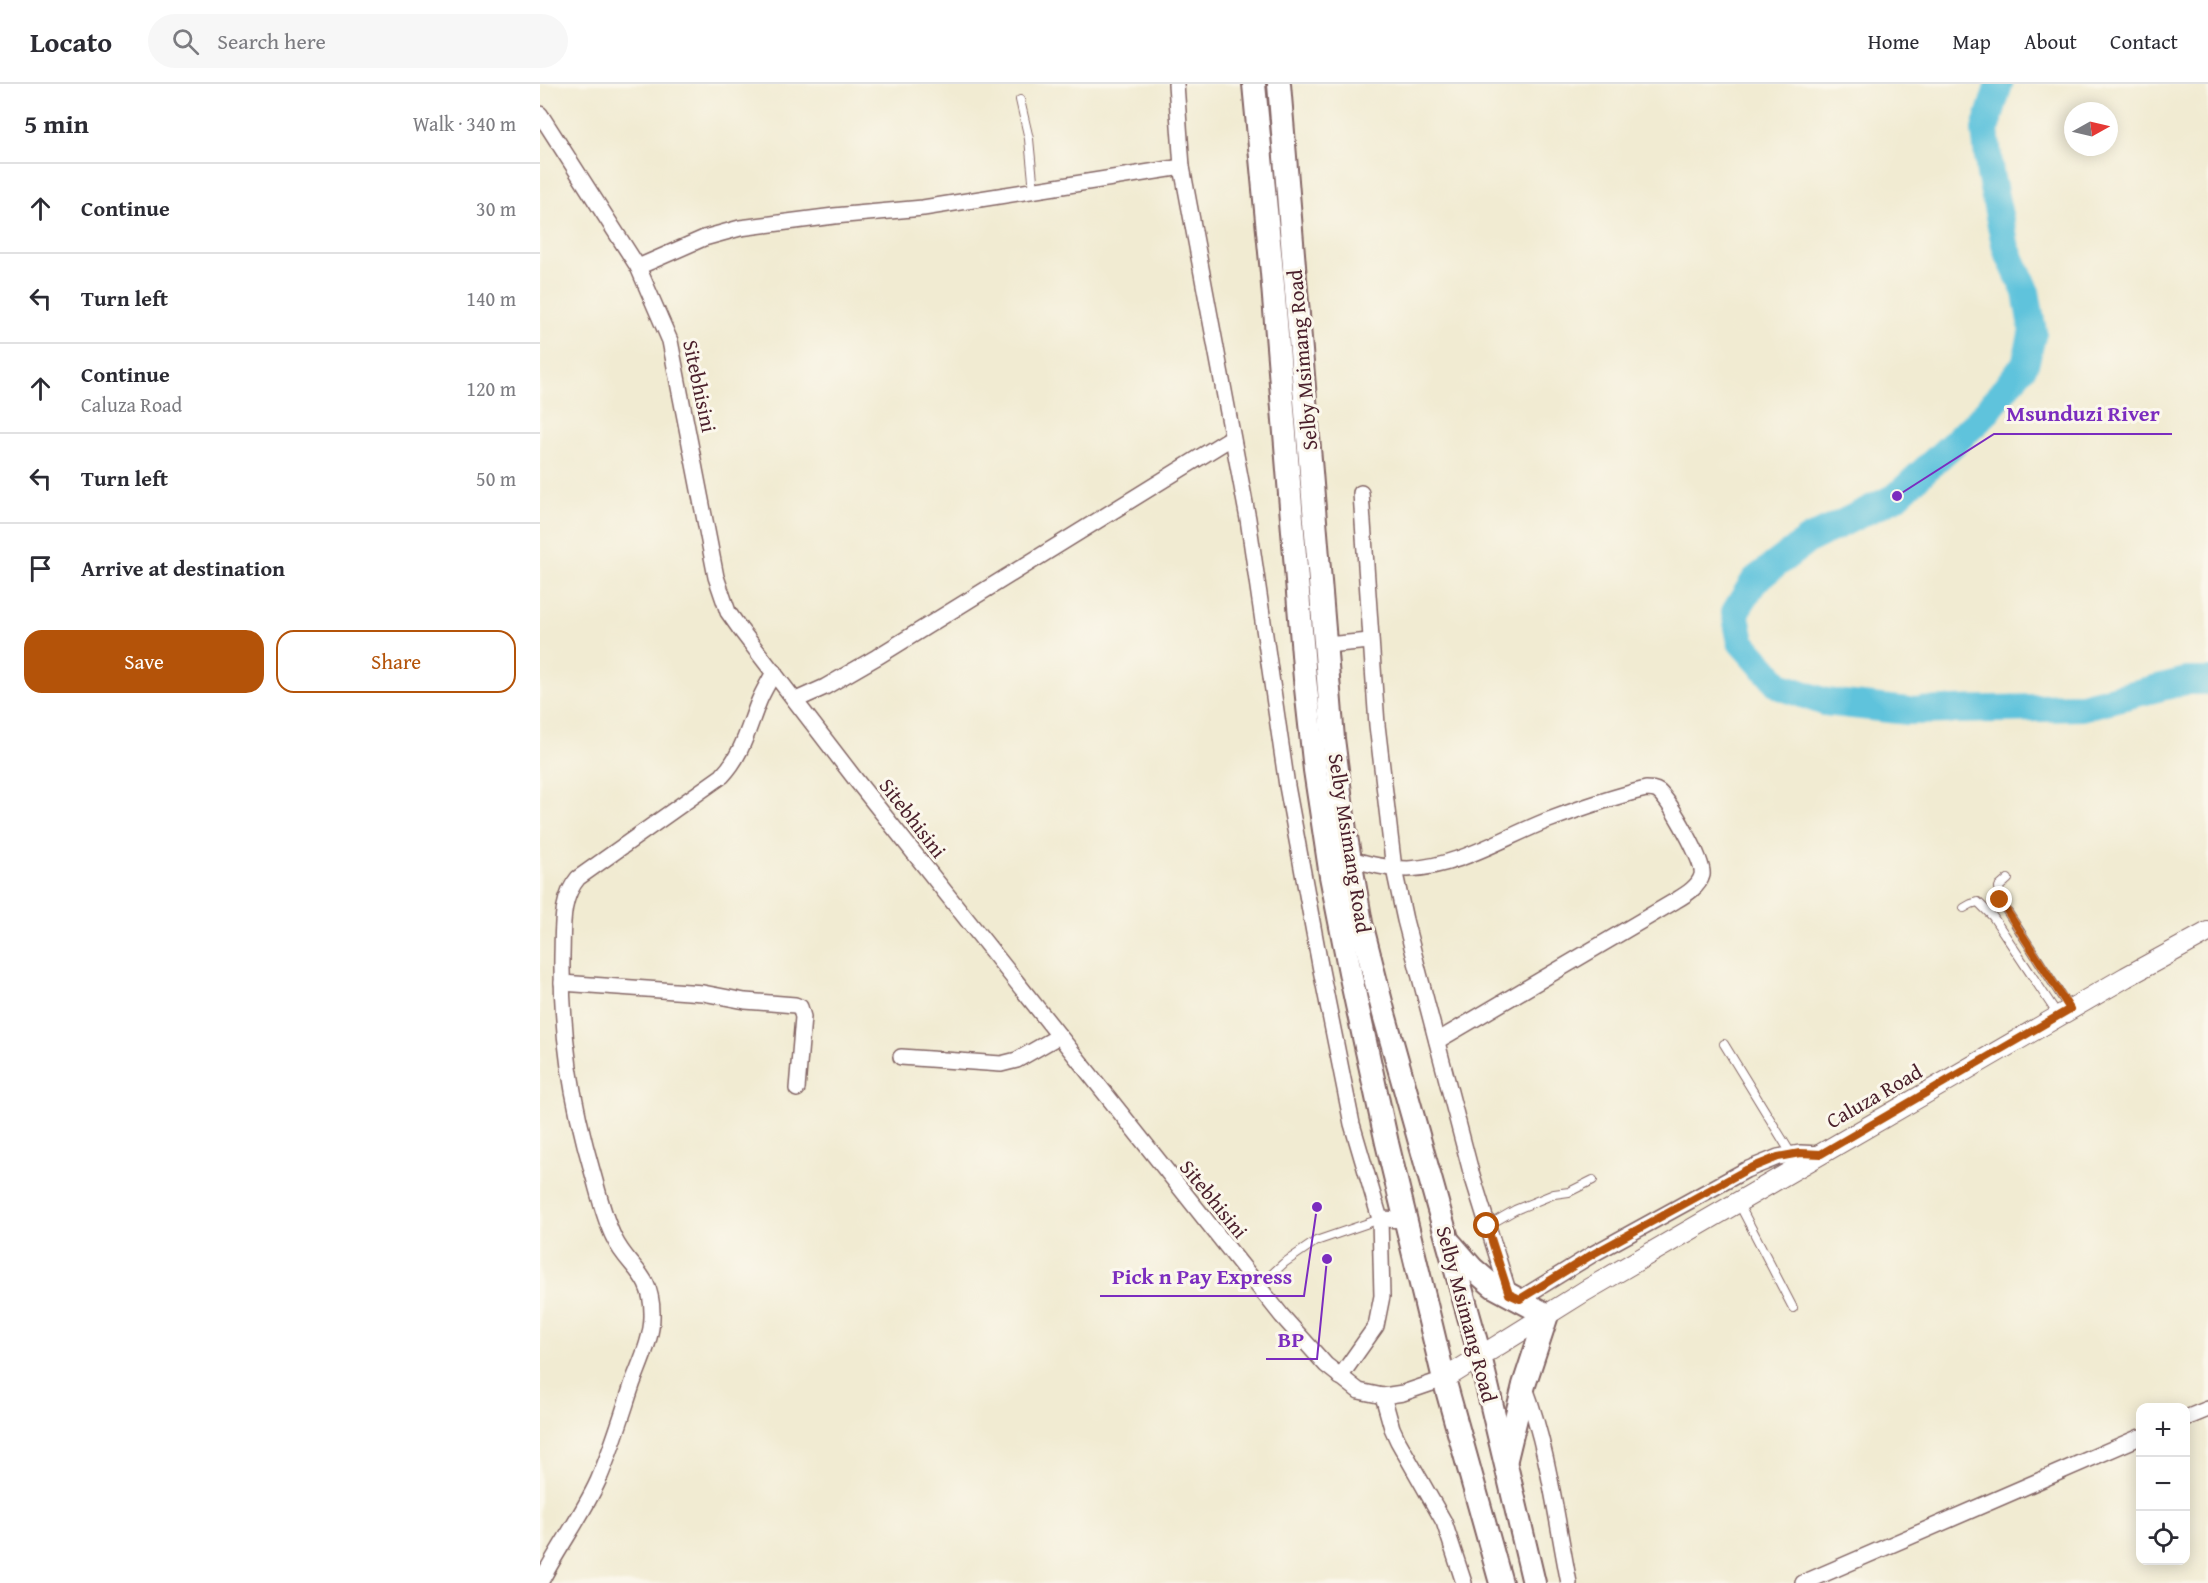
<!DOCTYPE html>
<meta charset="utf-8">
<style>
:root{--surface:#fff;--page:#f7f7f7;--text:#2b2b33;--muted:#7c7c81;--line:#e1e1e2;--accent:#b45309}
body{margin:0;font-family:"Gentium Book Plus",serif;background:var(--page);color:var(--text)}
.controls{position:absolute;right:18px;bottom:18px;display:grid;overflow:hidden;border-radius:12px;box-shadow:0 3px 15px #0003}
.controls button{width:54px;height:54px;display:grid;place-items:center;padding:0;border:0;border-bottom:2px solid var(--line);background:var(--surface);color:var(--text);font:30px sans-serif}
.compass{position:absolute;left:1524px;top:18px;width:54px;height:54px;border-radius:50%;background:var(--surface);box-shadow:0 3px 15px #0003;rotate:82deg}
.stop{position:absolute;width:18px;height:18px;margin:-14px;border:4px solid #b45309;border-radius:50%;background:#fff}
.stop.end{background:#b45309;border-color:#fff;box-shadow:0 2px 6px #0008}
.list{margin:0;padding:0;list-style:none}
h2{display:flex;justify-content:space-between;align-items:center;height:78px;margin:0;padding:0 24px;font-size:26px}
h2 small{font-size:20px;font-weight:400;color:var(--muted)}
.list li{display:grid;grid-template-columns:39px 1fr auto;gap:18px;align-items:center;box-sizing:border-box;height:90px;padding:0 24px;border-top:2px solid var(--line)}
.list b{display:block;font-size:22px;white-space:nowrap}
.list p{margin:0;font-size:20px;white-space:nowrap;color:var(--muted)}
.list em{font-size:20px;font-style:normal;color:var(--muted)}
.actions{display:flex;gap:12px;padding:18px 24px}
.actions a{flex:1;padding:14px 0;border:2px solid var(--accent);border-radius:18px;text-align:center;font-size:21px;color:var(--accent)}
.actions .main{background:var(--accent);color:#fff}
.icon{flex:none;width:33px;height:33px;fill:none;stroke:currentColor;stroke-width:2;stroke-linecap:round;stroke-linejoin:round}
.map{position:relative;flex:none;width:1668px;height:1499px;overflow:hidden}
header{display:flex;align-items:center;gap:36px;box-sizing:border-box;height:84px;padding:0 30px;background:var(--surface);border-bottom:2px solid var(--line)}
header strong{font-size:28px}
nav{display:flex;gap:33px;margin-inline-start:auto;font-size:21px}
.search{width:420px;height:54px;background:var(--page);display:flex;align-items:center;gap:15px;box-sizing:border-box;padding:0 21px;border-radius:33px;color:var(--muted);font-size:22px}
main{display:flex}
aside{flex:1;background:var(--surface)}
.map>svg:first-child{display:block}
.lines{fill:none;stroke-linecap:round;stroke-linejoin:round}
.river{stroke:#5ec3dc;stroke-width:28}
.service-casing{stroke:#846665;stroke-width:10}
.minor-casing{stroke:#846665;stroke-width:18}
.tertiary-casing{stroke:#846665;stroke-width:22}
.secondary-casing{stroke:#846665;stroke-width:26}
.service{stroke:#fff;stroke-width:8}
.minor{stroke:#fff;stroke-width:15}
.tertiary{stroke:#fff;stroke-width:20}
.secondary{stroke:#fff;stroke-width:22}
.route{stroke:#b45309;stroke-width:8}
.labels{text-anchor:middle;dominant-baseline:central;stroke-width:6;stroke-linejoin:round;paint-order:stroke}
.street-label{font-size:21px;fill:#4a1f2b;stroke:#fbf7ec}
.leader{fill:none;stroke:#7b2cbf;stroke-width:2}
.callout-dot{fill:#7b2cbf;stroke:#fbf7ec;stroke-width:2}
.callout-label{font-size:22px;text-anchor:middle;font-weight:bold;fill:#7b2cbf;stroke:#fbf7ec;stroke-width:6;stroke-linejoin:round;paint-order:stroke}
</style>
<header>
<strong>Locato</strong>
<div class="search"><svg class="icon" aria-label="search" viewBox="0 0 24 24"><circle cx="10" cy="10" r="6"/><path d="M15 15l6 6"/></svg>Search here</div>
<nav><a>Home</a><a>Map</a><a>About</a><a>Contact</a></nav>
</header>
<main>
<aside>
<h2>5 min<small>Walk · 340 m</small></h2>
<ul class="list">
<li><svg class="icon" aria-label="ahead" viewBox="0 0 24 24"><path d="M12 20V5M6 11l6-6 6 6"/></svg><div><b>Continue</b></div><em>30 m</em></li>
<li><svg class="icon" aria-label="left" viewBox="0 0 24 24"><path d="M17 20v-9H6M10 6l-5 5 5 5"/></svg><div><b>Turn left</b></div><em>140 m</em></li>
<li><svg class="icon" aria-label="ahead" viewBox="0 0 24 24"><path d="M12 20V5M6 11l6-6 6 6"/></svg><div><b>Continue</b><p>Caluza Road</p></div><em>120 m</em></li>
<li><svg class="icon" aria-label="left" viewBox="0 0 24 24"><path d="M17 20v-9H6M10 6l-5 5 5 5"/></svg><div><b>Turn left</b></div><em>50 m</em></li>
<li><svg class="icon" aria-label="arrive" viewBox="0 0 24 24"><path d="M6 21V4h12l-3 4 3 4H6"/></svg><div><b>Arrive at destination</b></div></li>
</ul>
<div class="actions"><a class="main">Save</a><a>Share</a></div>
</aside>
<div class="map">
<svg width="1668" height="1499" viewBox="0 0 1668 1499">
<rect width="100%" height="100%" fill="#fbf7ec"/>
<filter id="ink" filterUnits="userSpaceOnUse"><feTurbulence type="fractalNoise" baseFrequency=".0167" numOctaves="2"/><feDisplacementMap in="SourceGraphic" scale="12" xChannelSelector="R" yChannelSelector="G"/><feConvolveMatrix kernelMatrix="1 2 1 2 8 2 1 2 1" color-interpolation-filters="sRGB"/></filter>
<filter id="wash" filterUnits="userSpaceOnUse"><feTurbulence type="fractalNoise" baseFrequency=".008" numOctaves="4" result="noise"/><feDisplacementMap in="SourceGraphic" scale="24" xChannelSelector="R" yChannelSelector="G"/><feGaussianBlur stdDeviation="1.35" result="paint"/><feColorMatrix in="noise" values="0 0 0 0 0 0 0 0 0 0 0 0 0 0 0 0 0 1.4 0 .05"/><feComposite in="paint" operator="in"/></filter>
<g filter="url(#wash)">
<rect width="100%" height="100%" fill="#f1ebd2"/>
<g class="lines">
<!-- river -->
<path class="river" d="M 1459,0 L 1445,46 L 1450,90 L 1466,164 L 1486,208 L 1493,248 L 1485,280 L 1442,333 L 1357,412 L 1268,456 L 1215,496 L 1195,528 L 1201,558 L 1240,602 L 1285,618 L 1368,627 L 1541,623 L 1646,597 L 1668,597"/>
</g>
</g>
<g filter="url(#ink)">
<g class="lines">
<!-- service casing -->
<g class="service-casing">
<g id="service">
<path d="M 480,16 L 489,55 L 494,107"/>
<path d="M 1468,795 L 1459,803 L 1460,816 L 1529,924"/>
<path d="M 1424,824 L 1431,820 L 1438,818 L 1453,833 L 1518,931"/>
<path d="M 1184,960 L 1252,1071"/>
<path d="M 1199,1120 L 1253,1224"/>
<path d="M 947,1142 L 975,1126 L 1014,1110 L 1029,1108 L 1053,1096"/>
<path d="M 718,1203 L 744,1179 L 776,1157 L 840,1135"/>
</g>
</g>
<!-- minor casing -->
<g class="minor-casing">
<g id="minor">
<path d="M 636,0 L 642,83 L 708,435 L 747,702 L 780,881 L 812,1040 L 840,1135 L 866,1136"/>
<path d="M 0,30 L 98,183 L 130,257 L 176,493 L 188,528 L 200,545 L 316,696 L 742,1232 L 786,1281 L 819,1307 L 843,1312 L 863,1309 L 904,1295"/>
<path d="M 98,183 L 164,154 L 200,144 L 294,132 L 383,124 L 642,83"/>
<path d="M 821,409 L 837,641 L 854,785 L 865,836 L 931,1088 L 969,1210"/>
<path d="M 786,561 L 830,557"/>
<path d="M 256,616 L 285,603 L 337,573 L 691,354"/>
<path d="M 810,775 C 829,780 848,785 868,785 C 917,783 961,755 1006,737 C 1038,725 1072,713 1106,705 C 1111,705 1115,705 1119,708 C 1130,718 1165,778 1162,791 C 1159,803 1145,811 1135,817 L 897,957"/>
<path d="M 22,899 L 163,909 L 205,917 L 255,921 L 260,923 L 263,933 L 257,1005"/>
<path d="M 361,973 L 461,980 L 477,976 L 519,952"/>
<path d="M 980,1215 L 1053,1170 L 1206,1086 L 1238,1073 L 1260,1069 L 1281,1070"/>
<path d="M 800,1293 L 836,1242 L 842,1212 L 840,1135"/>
<path d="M 984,1301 C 1008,1364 1016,1433 1029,1499"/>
<path d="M 843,1312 L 852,1344 L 858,1357 L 904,1438 L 924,1499"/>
<path d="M 1646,1334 L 1668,1325"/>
<path d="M 0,1499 C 18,1464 42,1432 58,1397 C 72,1365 82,1331 93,1298 C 101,1277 113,1252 112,1229 C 112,1189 88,1184 74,1154 C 64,1134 59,1111 53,1090 C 31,1014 21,951 22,871 C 23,845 20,815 38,794 L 182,692 C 203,670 208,644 219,617 C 223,607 229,598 234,588"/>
<path d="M 1263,1499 L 1600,1353"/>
</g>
</g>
<!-- tertiary casing -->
<g class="tertiary-casing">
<path id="tertiary" d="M 904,1295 L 1045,1207 L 1586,893 L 1668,848"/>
</g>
<!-- secondary casing -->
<g class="secondary-casing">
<g id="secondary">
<path d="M 714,0 L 732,189 L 765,595 L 775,686 L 791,792 L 812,898 L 847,1059 L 904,1295 L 961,1499"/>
<path d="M 739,0 L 793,655 L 805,747 L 821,839 L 844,930 L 940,1272 L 994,1499"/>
<path d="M 911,1160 L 932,1184 L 953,1202 L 1007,1231 L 984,1301 L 966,1375"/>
</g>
</g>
<!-- service -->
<use href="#service" class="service"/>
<!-- minor -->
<use href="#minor" class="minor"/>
<!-- tertiary -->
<use href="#tertiary" class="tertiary"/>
<!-- secondary -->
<use href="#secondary" class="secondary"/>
</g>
</g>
<g class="lines" filter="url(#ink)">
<!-- route -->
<path class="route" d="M 947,1142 L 969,1210 L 980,1215 L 1053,1170 L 1206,1086 L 1238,1073 L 1260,1069 L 1281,1070 L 1530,925 L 1460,816"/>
</g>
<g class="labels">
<!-- street labels -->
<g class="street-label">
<text transform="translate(762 276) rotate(-95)">Selby Msimang Road</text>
<text transform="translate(160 302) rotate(78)">Sitebhisini</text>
<text transform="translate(373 734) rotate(52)">Sitebhisini</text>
<text transform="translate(810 759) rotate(81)">Selby Msimang Road</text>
<text transform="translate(1334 1012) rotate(-30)">Caluza Road</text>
<text transform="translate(674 1115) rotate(51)">Sitebhisini</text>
<text transform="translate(927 1230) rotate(75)">Selby Msimang Road</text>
</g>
</g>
<!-- callouts -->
<path class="leader" d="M1357 412L1454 350H1632M777 1123L764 1212H560M787 1175L777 1275H726"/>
<g class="callout-dot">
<circle cx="1357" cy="412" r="6"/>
<circle cx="777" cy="1123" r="6"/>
<circle cx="787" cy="1175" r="6"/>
</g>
<g class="callout-label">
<text x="1543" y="337">Msunduzi River</text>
<text x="662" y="1200">Pick n Pay Express</text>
<text x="751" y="1263">BP</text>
</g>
</svg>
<div class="controls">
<button>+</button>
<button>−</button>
<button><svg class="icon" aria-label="locate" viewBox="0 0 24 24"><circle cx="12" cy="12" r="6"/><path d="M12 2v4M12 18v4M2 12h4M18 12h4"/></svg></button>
</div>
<svg class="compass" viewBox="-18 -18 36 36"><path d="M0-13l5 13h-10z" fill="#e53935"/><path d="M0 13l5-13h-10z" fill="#7c7c81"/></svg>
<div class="stop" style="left:947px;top:1142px"></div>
<div class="stop end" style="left:1460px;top:816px"></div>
</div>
</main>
